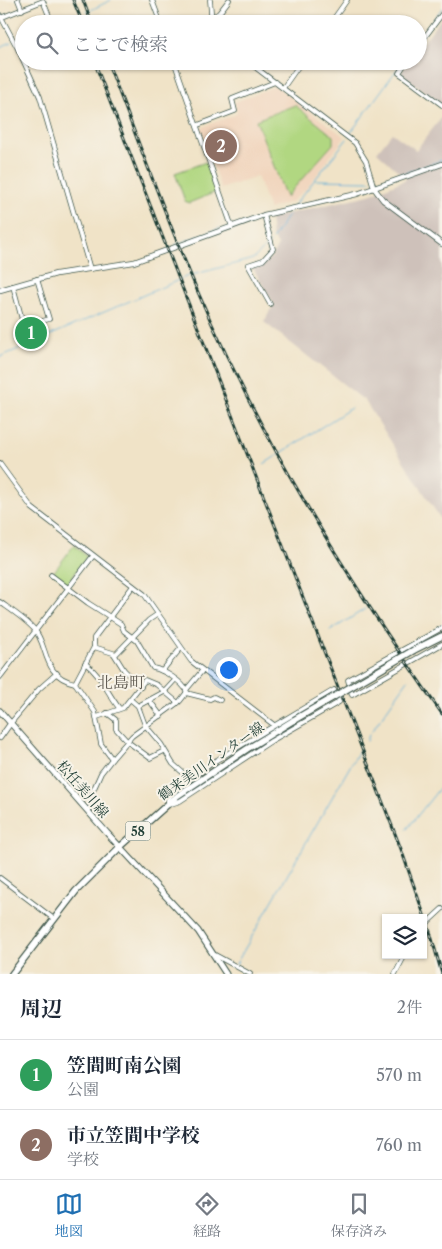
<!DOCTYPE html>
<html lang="ja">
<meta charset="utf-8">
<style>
:root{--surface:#fff;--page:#f6f6f7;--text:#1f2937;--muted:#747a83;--line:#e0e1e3;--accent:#1f6fb2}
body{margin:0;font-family:"Libre Caslon Text","Noto Serif JP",serif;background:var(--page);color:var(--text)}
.controls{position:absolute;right:15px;bottom:15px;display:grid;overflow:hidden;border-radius:0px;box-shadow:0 1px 4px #0004}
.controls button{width:45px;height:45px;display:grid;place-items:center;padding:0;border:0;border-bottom:1px solid var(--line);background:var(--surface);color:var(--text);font:25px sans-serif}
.you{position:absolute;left:228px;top:669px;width:18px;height:18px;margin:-12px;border:4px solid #fff;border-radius:50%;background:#1a73e8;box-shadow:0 0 0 8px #1a73e833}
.badge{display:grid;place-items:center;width:32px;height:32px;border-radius:50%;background:var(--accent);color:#fff;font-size:16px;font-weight:700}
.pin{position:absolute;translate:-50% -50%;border:2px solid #fff;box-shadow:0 1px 5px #0006}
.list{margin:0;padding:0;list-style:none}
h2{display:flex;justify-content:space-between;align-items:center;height:65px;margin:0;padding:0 20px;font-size:21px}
h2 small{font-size:16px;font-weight:400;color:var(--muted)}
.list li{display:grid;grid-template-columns:32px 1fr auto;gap:15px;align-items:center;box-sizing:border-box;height:70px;padding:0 20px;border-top:1px solid var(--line)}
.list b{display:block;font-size:19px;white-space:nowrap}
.list p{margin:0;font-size:16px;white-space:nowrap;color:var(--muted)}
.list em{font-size:16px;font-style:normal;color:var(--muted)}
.icon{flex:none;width:28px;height:28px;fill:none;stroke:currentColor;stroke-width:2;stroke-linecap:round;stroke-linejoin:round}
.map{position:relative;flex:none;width:442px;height:974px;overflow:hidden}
.search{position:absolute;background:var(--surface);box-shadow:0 1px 4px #0004;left:15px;right:15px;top:15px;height:55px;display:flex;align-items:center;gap:12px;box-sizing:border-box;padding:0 18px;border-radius:28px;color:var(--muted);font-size:19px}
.sheet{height:205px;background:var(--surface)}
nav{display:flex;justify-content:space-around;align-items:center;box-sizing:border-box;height:70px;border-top:1px solid var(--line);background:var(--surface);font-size:14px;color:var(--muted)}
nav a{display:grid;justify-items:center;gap:2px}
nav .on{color:var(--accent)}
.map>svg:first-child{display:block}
.built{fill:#f1d5bd}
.industrial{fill:#cec1ba}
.green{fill:#b1d781;stroke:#688a5a}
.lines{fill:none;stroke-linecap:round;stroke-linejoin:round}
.stream{stroke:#5eaed8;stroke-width:1}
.minor-casing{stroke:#3e564a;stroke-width:5.5}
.tertiary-casing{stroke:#3e564a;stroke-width:6}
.secondary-casing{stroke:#3e564a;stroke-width:7}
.primary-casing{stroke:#3e564a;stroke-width:8}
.minor{stroke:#fff;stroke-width:4}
.tertiary{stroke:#fff;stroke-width:4.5}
.secondary{stroke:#fff;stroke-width:5}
.primary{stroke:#fff;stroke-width:5.5}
.rail-casing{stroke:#1f3d34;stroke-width:3}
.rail{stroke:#f7f3e8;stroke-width:1;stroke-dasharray:4;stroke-linecap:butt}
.primary-bridge-casing{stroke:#3e564a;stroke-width:8;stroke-linecap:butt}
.primary-bridge{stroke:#fff;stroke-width:5.5}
.labels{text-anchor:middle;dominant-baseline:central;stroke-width:4;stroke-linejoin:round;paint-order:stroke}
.shield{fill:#f7f3e8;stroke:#60746a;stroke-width:1}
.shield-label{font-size:12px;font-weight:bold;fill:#1f3d34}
.street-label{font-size:14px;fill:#1f3d34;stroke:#f7f3e8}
.quarter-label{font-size:16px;fill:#635e55;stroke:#f7f3e8}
</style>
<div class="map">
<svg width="442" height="974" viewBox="0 0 442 974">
<rect width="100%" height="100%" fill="#f7f3e8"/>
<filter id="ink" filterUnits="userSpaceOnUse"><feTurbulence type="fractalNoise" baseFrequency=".02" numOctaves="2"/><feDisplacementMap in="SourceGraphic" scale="10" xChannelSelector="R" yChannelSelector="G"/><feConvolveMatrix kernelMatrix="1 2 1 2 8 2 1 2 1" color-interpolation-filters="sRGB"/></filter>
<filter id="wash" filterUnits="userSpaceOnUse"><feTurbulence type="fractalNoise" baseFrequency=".0096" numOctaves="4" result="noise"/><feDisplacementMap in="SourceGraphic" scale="20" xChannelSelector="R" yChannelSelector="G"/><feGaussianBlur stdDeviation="1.12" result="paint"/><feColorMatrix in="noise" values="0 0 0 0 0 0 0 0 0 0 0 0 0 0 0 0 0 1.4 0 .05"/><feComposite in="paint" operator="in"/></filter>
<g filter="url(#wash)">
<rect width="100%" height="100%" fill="#f0e3c7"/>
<!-- built -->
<path class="built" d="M 275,86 L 345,137 L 306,189 L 291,202 L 269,209 L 257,176 L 221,189 L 200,128 L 237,114 L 235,102 Z"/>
<!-- industrial -->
<g class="industrial">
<path d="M 442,17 L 442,105 L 401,73 L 409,61 L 418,61 L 418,49 Z"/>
<path d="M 442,117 L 442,521 L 365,401 L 264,322 L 274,304 L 253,268 L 272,257 L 278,245 L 272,235 L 270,218 L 369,195 L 407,179 L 377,152 L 392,133 L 416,150 Z"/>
</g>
<!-- green -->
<g class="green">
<path d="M 295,105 L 333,136 L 333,144 L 286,197 L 256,120 Z"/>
<path d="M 206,162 L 216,192 L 189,203 L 185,201 L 175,173 Z"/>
<path d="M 36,326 L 38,335 L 29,339 L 26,328 Z"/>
<path d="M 74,545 L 87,557 L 67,584 L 53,573 Z"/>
</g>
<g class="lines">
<!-- stream -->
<g class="stream">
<path d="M 87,12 L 111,0"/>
<path d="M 58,24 L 74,18"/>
<path d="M 16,40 L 24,37"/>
<path d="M 418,40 L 442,8"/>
<path d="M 0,47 L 12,42"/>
<path d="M 349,135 L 403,61"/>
<path d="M 317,180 L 370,181"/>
<path d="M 374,181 L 382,181 L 442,160"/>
<path d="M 294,206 L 347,139"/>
<path d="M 272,240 L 290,212"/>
<path d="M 175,245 L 220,228"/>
<path d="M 0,357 L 188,276 L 253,259 L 270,243"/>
<path d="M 264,464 L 351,408"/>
<path d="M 330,631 L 365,609"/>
<path d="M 372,731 L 408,680"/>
<path d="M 367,741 L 369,735"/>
<path d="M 407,829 L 442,785"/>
<path d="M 236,964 L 360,749"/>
</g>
</g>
</g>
<g filter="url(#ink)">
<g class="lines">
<!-- minor casing -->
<g class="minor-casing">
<g id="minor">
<path d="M 18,0 L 22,10"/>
<path d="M 152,0 L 161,24"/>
<path d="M 210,0 L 212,24"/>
<path d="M 0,15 L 18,49 L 40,97 L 90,269"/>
<path d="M 0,18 L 43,1 L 52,23"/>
<path d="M 211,18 L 219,13 L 229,0"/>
<path d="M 330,24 L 347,0"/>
<path d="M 418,46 L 442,14"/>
<path d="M 174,61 L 232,227"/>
<path d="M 247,61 L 355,143 L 366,161 L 374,188"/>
<path d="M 407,61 L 399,73 L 442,105"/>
<path d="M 283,88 L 302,61"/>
<path d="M 198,125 L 235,111 L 232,99 L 275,82"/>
<path d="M 264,215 L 273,249 L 263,260 L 248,265 L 270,304"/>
<path d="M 13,286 L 24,327 L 49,319 L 37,279"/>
<path d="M 0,464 L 32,508 L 144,594 L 191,661 L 274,725"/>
<path d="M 51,575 L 88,603 L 121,624 L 124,631 L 137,641 L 153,668 C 164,670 183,682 187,692 L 180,701 L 132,736 L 112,759"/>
<path d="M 0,602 C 11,610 25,619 34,629 C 49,645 41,676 75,683 L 95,712 L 101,744 L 112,759 L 101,773 L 92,793 L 95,801 L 88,811"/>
<path d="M 442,628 L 348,680 L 352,695 L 442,644"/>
<path d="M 94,647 L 116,654 L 149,620 L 158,614"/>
<path d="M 114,654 L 124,670 L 141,687"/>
<path d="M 85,663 C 102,676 106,691 119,708"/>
<path d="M 162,671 L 181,648"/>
<path d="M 0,677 L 93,556"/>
<path d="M 75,683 L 94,647 L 94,638 L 133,586"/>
<path d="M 186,690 L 202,671"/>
<path d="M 334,690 L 339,702 L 271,741 L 180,801 L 168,805 L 168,799 L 172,793 L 215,761 Z"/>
<path d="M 186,693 L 210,699 L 214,697 L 220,700"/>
<path d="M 131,700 L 138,706 L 164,692 L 175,680"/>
<path d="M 150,701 L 161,716"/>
<path d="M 138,706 L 145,725 L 161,744 L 173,764 L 190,779"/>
<path d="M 107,713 L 116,720 L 116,729 L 128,742 L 150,758 L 164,751"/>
<path d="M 97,717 L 123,708 L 145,680 L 157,685 L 178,703"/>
<path d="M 10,724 L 39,689 L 57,673"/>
<path d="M 0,878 L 54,919"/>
<path d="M 423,932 L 429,921 L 442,909"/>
<path d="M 215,955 L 250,974"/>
<path d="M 395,974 L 405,955"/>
</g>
</g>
<!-- tertiary casing -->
<g class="tertiary-casing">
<g id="tertiary">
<path d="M 374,188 L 383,200 L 442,244"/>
<path d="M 0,290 L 56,274 L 134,262 L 264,215 L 357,194 L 442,164"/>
<path d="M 0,738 L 10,724"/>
</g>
</g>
<!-- secondary casing -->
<g class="secondary-casing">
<path id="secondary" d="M 0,711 L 107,833 L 198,931 L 226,974"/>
</g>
<!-- primary casing -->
<g class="primary-casing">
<g id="primary">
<path d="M 414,650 L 442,636"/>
<path d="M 12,974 L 76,891 L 120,847 L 177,796 L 247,749 L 294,720"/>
</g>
</g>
<!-- minor -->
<use href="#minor" class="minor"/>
<!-- tertiary -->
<use href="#tertiary" class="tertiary"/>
<!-- secondary -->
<use href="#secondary" class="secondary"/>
<!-- primary -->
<use href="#primary" class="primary"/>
<!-- rail casing -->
<g class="rail-casing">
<g id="rail">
<path d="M 73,0 L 83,24"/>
<path d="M 83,0 L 92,24"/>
<path d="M 94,61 L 401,849 L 430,932 L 442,974"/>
<path d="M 107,61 C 137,137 165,215 197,290 C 261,440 348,580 442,714"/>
</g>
</g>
<!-- rail -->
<use href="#rail" class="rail"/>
<!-- primary-bridge casing -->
<g class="primary-bridge-casing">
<path id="primary-bridge" d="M 294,720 L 414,650"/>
</g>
<!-- primary-bridge -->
<use href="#primary-bridge" class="primary-bridge"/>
</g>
</g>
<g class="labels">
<!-- shield labels -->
<rect class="shield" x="125.5" y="821.5" width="25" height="19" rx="4"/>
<g class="shield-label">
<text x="138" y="831">58</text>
</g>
<!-- street labels -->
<g class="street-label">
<text transform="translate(211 761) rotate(-35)">鶴来美川インター線</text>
<text transform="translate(83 789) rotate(49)">松任美川線</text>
</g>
<!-- quarter labels -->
<g class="quarter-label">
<text x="121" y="682">北島町</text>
</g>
</g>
</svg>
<div class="controls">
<button><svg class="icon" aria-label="layers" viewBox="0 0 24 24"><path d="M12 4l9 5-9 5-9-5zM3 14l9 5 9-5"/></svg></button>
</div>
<div class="you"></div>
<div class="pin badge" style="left:31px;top:333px;background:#2e9e5b">1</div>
<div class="pin badge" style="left:221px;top:146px;background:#8d6e63">2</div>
<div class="search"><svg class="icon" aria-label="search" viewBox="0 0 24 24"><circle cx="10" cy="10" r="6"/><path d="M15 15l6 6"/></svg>ここで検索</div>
</div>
<section class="sheet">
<h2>周辺<small>2件</small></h2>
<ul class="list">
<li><span class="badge" style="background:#2e9e5b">1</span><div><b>笠間町南公園</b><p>公園</p></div><em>570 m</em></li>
<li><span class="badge" style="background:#8d6e63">2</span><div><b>市立笠間中学校</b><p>学校</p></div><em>760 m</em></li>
</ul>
</section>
<nav>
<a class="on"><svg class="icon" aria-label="map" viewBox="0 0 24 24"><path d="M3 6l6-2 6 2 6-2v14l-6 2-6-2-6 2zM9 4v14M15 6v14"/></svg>地図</a>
<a><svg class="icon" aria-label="directions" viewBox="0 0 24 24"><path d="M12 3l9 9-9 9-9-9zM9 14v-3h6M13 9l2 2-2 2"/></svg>経路</a>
<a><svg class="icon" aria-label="saved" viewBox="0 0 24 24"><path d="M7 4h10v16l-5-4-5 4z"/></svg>保存済み</a>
</nav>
